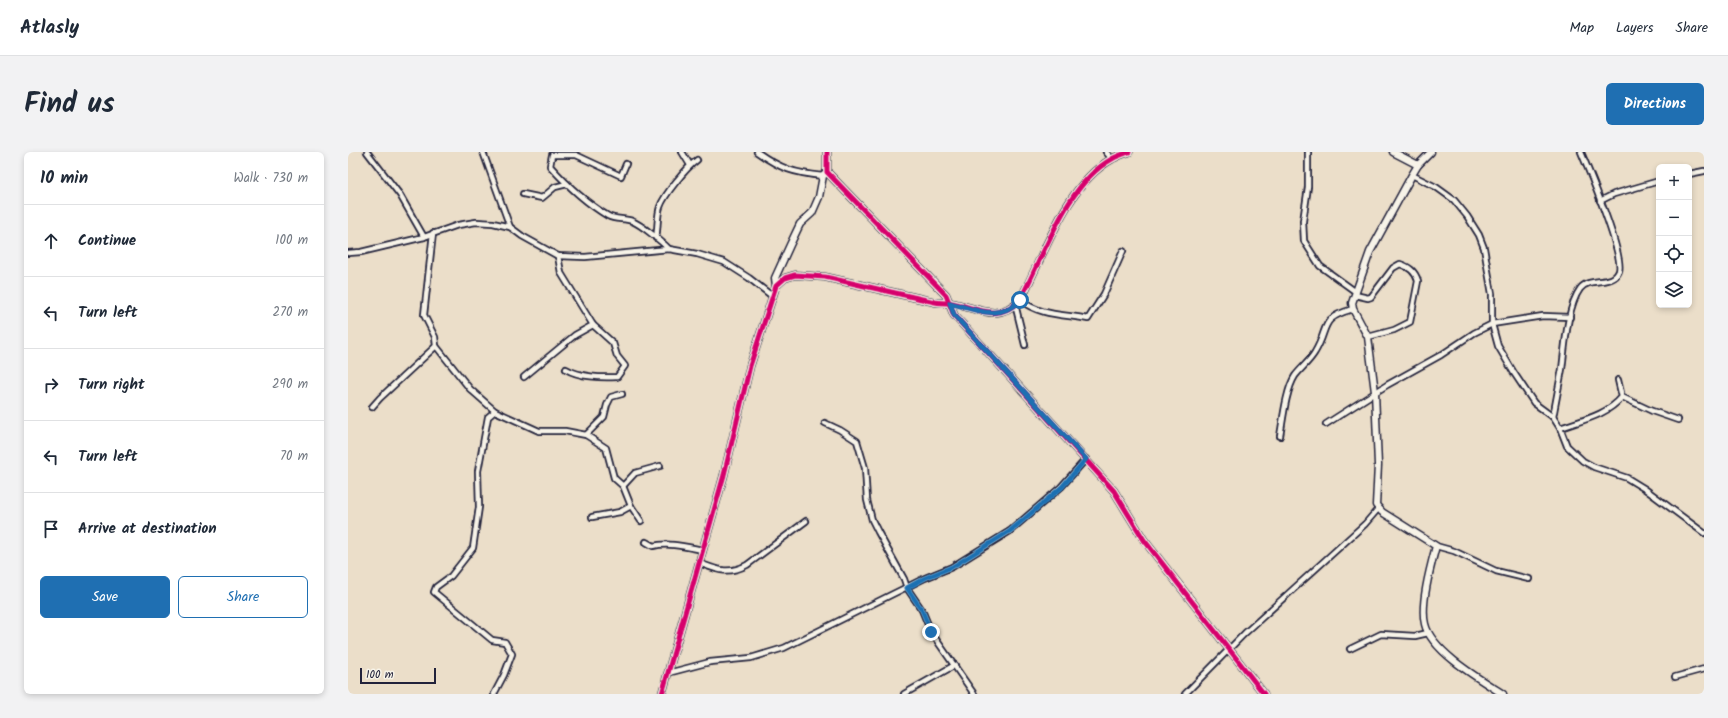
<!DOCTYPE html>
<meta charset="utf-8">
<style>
:root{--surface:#fff;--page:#f2f2f3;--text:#1f2937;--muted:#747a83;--line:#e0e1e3;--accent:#1f6fb2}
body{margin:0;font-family:Kalam,sans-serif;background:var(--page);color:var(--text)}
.controls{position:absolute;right:12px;top:12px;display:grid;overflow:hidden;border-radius:6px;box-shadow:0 2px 6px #0003}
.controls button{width:36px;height:36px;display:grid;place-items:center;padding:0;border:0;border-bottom:1px solid var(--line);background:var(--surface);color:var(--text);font:20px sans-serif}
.scale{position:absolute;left:12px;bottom:10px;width:76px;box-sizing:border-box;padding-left:4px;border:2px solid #22223b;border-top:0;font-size:11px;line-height:14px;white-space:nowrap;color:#22223b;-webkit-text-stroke:3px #f7f3e8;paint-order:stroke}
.stop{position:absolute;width:12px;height:12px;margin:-9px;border:3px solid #1f6fb2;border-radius:50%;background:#fff}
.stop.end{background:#1f6fb2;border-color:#fff;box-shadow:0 1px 4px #0008}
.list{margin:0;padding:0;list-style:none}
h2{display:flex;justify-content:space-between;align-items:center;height:52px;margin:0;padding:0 16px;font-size:17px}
h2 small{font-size:13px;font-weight:400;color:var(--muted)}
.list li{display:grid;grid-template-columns:26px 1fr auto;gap:12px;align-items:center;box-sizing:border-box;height:72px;padding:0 16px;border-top:1px solid var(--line)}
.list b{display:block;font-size:15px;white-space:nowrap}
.list em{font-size:13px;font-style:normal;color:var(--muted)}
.actions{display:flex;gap:8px;padding:12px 16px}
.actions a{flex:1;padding:9px 0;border:1px solid var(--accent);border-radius:6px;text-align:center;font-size:14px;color:var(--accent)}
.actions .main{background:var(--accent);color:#fff}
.icon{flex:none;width:22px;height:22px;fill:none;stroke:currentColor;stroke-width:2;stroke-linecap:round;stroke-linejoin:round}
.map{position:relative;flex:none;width:1356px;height:542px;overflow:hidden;border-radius:6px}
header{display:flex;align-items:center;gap:24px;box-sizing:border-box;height:56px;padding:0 20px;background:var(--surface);border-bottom:1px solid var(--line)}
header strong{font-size:19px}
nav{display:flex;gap:22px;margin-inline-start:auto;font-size:14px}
.intro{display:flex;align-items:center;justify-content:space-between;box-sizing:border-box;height:96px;padding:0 24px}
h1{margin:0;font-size:28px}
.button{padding:10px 18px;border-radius:6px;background:var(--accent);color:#fff;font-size:14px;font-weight:700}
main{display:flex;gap:24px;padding:0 24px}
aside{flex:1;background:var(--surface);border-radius:6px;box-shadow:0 2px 6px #0003}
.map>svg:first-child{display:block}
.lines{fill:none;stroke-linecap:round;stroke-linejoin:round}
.street-casing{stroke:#22223b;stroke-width:8}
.secondary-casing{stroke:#22223b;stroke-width:9}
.street{stroke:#f7f3e8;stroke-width:4.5}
.secondary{stroke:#f7f3e8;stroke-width:6}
.cycleway-casing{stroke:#f7f3e8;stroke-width:8}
.cycleway{stroke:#d6006c;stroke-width:5}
.route{stroke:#1f6fb2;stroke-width:5}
</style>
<header>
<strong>Atlasly</strong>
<nav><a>Map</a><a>Layers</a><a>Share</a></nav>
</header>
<div class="intro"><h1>Find us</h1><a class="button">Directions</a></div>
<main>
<aside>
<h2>10 min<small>Walk · 730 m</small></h2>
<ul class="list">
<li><svg class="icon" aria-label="ahead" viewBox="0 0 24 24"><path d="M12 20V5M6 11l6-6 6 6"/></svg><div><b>Continue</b></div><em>100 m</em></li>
<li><svg class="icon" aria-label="left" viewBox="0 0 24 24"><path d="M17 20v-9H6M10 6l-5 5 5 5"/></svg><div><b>Turn left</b></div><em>270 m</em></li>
<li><svg class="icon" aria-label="right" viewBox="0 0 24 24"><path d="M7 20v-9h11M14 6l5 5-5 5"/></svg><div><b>Turn right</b></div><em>290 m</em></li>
<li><svg class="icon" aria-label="left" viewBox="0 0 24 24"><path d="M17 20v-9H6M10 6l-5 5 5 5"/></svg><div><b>Turn left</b></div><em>70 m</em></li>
<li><svg class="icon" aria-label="arrive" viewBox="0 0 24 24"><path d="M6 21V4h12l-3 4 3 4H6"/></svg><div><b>Arrive at destination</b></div></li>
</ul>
<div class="actions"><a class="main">Save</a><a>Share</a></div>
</aside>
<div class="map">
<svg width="1356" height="542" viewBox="0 0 1356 542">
<rect width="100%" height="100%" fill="#ebdec9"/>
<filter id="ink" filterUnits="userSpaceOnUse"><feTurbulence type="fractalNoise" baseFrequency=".025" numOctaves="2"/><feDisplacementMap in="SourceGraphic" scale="8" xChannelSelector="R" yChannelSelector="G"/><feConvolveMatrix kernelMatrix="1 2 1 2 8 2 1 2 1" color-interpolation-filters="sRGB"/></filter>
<g filter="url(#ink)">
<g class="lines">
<!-- street casing -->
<g class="street-casing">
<g id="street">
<path d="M 19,0 L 52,43 L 76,85"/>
<path d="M 135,0 L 162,75"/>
<path d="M 334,0 L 342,13"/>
<path d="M 409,0 C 433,17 446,21 475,24"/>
<path d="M 758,0 L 764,7"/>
<path d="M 960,0 L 960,35 L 955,69 L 956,89 L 972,114 L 1008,140"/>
<path d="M 278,12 L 273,24 L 228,3 L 204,3 L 202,14 C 219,33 238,51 260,64 C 267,68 277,66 284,69 C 294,73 314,90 321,97"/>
<path d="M 1341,22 L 1356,19"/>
<path d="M 1064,23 L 1088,35 L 1106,48 L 1119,64 L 1131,83 L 1136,96 L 1144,142 L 1144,172 L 1150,194 L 1166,221 L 1186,251 L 1205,265 L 1212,276 L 1219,294 L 1235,309 L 1246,315 L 1279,326 L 1297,337 L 1356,381"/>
<path d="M 175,42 L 194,46 L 207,35 L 219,32"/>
<path d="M 1252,49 L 1266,42 L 1311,29"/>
<path d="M 85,81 L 76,163 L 87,185 L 88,194 L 122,237 L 147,259"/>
<path d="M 308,86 C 310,77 309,63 312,55 C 316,43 338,16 349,8"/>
<path d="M 0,101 L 13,100 L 76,85 L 110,73 L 128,70 L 145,71 L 162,75 L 174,84 L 210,104 L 237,105 L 321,97 L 349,102 L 376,110 L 401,126 L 424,144"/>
<path d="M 210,104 L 213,121 L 245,173 L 265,191 L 269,204 L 277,214 L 269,225 C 254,226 231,225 218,217"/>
<path d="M 1007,143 L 1020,146 L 1023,145 L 1045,116 L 1052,112 C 1061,115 1067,119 1070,129 L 1062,170 L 1046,178 L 1020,185"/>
<path d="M 672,148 C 693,164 715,162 740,167 L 756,142 L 775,99"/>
<path d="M 667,152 L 677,193"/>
<path d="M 176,225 L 227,183 L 245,173"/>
<path d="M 1274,245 L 1304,259 L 1330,268"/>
<path d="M 24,255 L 32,246 L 88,194"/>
<path d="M 1205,265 C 1208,249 1211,233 1214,217 C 1217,195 1219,155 1232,137 C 1241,124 1265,135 1271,119 C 1276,103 1241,19 1233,0"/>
<path d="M 477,271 L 492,278 L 509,289 L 517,316 L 519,348 L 524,368 L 530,380 L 556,427 L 559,436 L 574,458 L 583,480 L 626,542"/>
<path d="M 978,272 L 1039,233 L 1093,203 L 1126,181 L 1144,172 L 1195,164 L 1222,165"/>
<path d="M 1212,276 C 1234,268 1258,264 1274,245 L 1270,228"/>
<path d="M 238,283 L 256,265 L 259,253 L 263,245 L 274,242"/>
<path d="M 932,284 C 935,267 938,238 947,224 C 953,216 962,209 967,200 C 982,175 970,167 1005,157"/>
<path d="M 275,334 L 287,321 L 312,314"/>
<path d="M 244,365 L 272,360 L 283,354"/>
<path d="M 298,390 L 305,394 C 321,390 339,395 355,398"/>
<path d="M 1088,394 L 1106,399 L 1148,419 L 1181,427"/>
<path d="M 351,411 C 370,418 380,423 399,413 L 458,369"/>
<path d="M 1002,497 L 1033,482 L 1067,484 L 1080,481"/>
<path d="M 320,521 L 362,510 L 403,506 L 436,496 L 577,426 L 604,415 L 662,379 L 713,335 L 738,307"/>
<path d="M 1327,525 L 1356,517"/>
<path d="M 146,542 L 156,523 L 164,502 L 157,490 L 144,488 L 86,440 L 88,435 L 103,424 L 125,396 L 131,355 L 130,319 L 140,265 L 147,259 L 191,279 L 217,279 L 238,283 L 258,296 L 266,326 L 275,334 L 283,354 L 293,369"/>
<path d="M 556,542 L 607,513"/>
<path d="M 837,542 L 897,481 L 1017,372 L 1030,357"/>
</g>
</g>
<!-- secondary casing -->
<g class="secondary-casing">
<g id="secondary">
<path d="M 479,0 L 479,20 L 598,143 L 606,163 L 766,339 L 796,388 L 916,542"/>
<path d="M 1045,0 L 1070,13"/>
<path d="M 1083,0 L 1070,13 L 1064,23 L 1022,100 L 1004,151 L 1005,157 L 1020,185 L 1027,240 L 1030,313 L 1028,353 L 1034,360 L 1088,394 C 1083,413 1072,452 1077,472 C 1083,499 1133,528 1155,542"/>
<path d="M 428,134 L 427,126 L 442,93 L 452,72 L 464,61 L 471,45 L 475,24 L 479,20"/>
<path d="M 314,542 L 376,323 L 402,214 L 428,134 L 437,126 L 447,123 L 477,125 L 587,150 C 592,151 598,151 603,151 C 630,156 649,171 672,148 C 696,104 718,32 764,7 C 769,4 775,2 781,0"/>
</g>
</g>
<!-- street -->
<use href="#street" class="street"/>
<!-- secondary -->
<use href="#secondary" class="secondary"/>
<!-- cycleway casing -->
<g class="cycleway-casing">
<g id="cycleway">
<path d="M 479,0 L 479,20 L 598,143 L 606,163 L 766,339 L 796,388 L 916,542"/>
<path d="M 314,542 L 376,323 L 402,214 L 428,134 L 437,126 L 447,123 L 477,125 L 587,150 C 592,151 598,151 603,151 C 630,156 649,171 672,148 C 696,104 718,32 764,7 C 769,4 775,2 781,0"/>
</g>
</g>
<!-- cycleway -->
<use href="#cycleway" class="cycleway"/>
</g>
</g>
<g class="lines" filter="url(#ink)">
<!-- route -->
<path class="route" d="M 583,480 L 574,458 L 559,436 L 577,426 L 604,415 L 662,379 L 714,335 L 738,307 L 606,163 L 602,151 C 628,158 650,170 672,148"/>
</g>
</svg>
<div class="controls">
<button>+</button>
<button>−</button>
<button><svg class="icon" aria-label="locate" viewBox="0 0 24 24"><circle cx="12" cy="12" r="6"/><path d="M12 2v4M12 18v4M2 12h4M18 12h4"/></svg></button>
<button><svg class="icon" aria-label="layers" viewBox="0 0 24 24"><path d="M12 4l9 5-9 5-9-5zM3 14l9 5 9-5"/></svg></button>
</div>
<div class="scale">100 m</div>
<div class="stop" style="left:672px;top:148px"></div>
<div class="stop end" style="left:583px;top:480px"></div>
</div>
</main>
